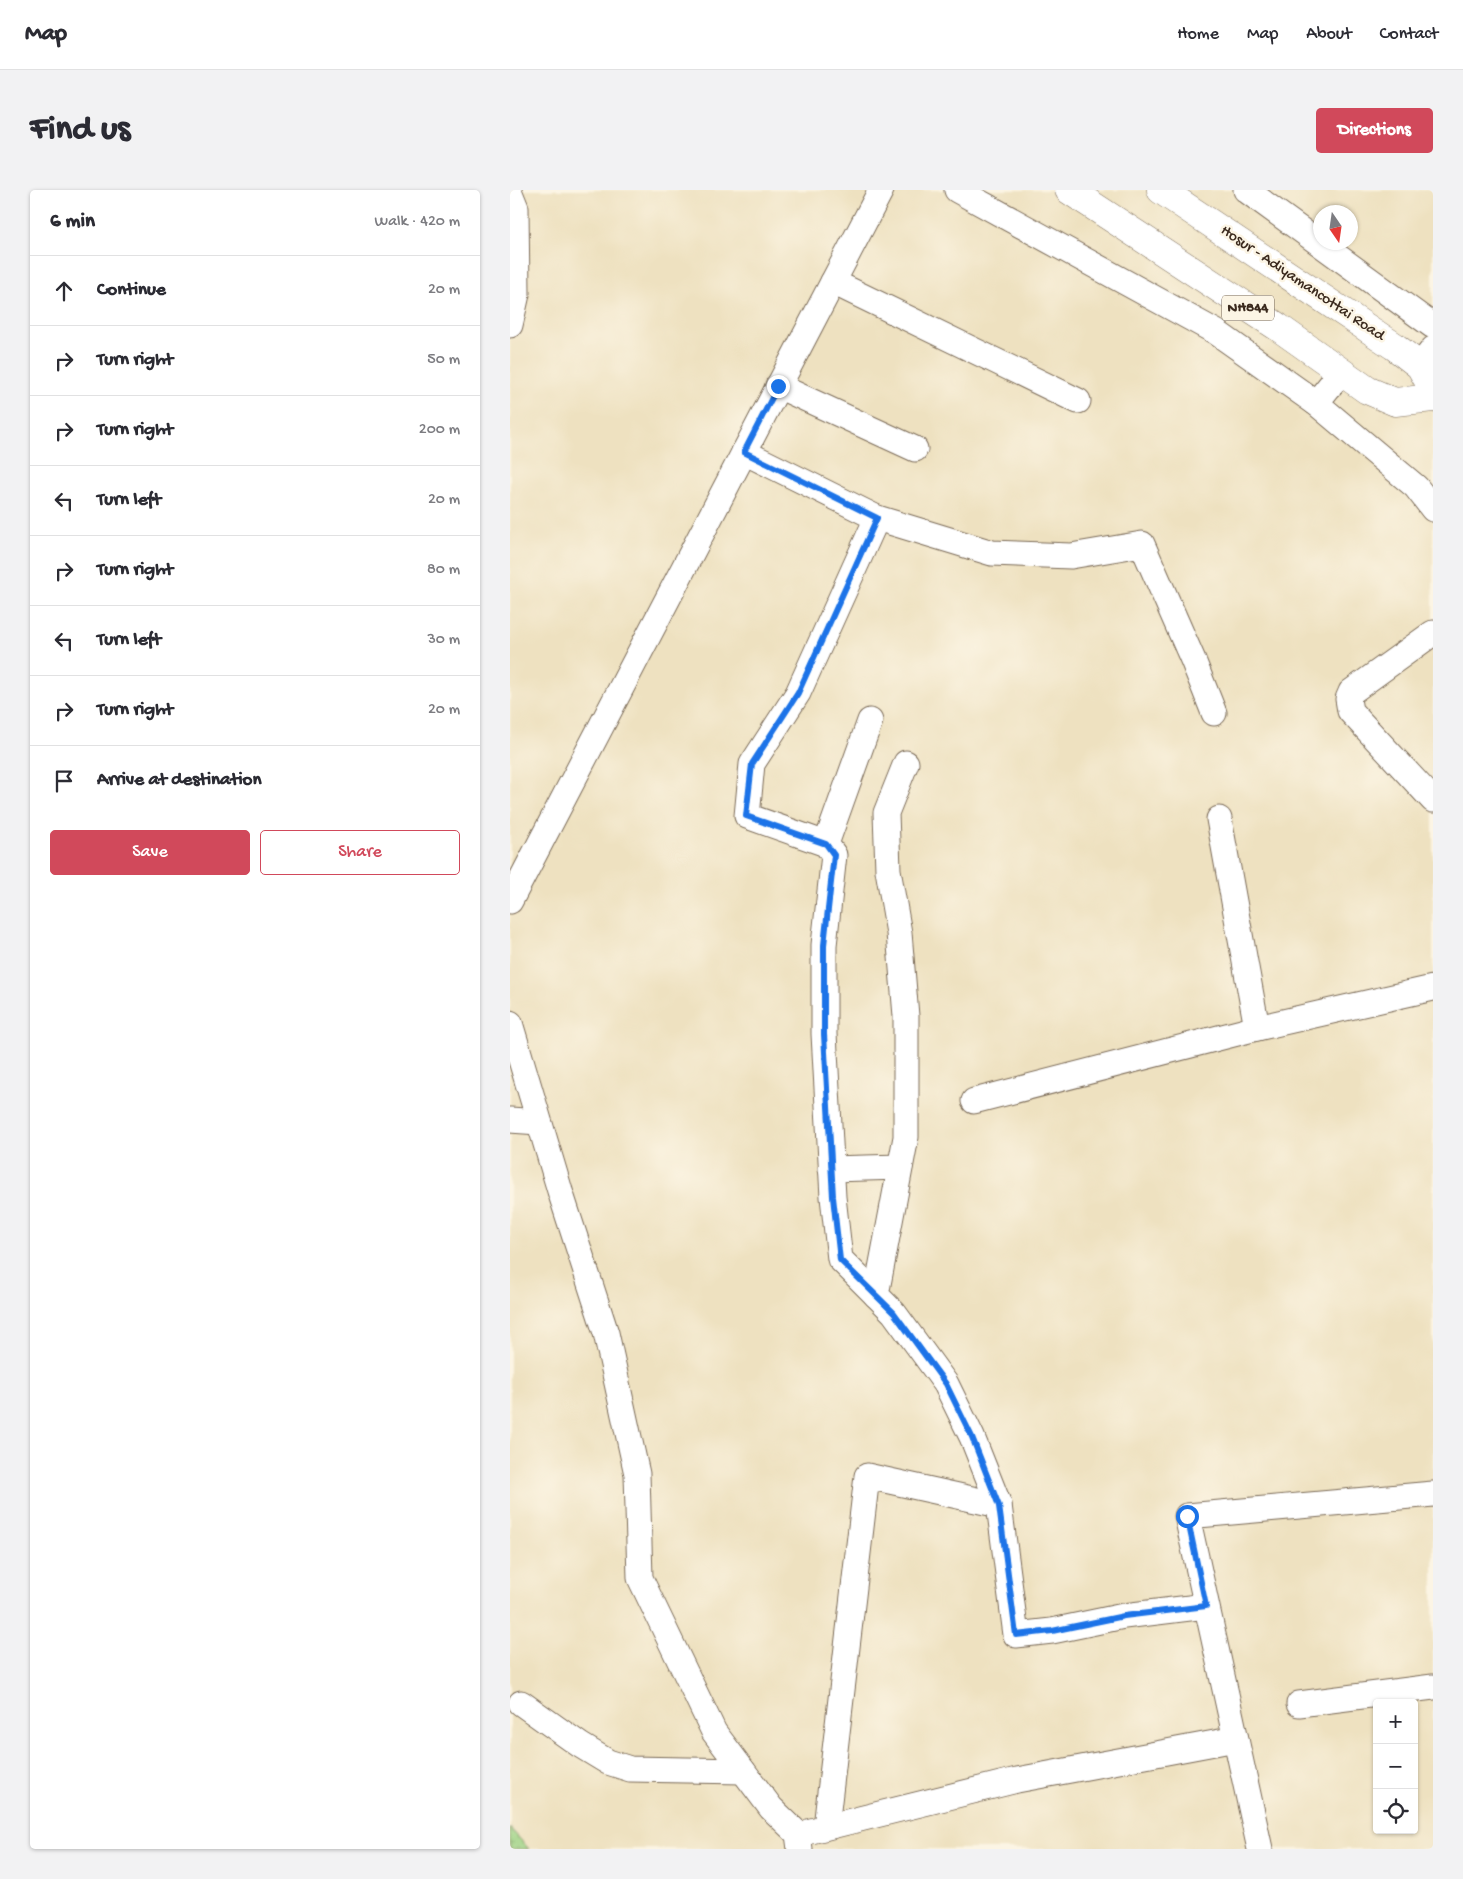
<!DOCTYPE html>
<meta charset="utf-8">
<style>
:root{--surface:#fff;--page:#f2f2f3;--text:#2b2b33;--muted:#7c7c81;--line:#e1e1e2;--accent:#d1495b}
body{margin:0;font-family:"Gochi Hand",sans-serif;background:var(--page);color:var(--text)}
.controls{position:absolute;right:15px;bottom:15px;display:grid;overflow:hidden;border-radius:5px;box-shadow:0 1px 4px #0004}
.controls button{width:45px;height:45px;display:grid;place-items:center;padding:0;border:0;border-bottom:1px solid var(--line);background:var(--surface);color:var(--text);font:25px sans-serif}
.compass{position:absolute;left:803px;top:15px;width:45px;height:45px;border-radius:50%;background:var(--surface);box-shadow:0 1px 4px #0004;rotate:167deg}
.stop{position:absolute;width:15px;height:15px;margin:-11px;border:4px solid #1a73e8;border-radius:50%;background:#fff}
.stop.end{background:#1a73e8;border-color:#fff;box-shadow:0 1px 5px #0008}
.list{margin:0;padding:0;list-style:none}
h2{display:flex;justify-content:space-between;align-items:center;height:65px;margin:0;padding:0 20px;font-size:21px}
h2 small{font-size:16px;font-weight:400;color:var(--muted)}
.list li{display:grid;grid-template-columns:32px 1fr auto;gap:15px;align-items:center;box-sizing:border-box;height:70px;padding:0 20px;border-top:1px solid var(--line)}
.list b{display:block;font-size:19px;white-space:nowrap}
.list em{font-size:16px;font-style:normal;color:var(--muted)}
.actions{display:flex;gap:10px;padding:15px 20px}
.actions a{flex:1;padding:11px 0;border:1px solid var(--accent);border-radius:5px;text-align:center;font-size:18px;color:var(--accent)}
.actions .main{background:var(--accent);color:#fff}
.icon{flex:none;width:28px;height:28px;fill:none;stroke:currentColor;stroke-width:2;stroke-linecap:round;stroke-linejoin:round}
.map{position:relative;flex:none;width:923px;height:1659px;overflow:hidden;border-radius:5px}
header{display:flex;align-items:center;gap:30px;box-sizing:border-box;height:70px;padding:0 25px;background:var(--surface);border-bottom:1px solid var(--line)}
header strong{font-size:24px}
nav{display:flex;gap:28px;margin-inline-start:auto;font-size:18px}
.intro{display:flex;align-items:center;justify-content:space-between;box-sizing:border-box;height:120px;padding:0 30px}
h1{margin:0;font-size:35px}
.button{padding:12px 22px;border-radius:5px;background:var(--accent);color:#fff;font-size:18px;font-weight:700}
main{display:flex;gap:30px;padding:0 30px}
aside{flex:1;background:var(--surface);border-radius:5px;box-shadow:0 1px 4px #0004}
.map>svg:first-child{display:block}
.grass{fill:url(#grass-dots);stroke:#6c7e50}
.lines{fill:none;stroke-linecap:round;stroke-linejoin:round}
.minor-casing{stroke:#7a6a57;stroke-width:27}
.trunk-casing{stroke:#7a6a57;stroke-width:29}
.minor{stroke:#fff;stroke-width:25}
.trunk{stroke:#fff;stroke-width:28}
.route{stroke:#1a73e8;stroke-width:6}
.labels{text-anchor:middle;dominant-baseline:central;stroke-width:5;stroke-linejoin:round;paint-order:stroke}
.shield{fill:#fcf5e5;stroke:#75675a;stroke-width:1}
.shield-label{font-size:15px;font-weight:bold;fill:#3b2a1e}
.street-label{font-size:16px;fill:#3b2a1e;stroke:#fcf5e5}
</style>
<header>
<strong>Map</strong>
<nav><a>Home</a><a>Map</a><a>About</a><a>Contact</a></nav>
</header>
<div class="intro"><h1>Find us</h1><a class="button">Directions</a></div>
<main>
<aside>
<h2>6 min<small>Walk · 420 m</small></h2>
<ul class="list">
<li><svg class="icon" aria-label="ahead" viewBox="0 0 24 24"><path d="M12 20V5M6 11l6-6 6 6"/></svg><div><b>Continue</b></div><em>20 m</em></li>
<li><svg class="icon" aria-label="right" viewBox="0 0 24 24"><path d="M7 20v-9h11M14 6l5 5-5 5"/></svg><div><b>Turn right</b></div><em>50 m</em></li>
<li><svg class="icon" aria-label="right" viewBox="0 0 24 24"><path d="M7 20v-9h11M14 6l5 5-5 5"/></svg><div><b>Turn right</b></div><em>200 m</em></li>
<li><svg class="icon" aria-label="left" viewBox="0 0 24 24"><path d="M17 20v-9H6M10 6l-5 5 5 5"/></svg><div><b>Turn left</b></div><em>20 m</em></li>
<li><svg class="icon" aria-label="right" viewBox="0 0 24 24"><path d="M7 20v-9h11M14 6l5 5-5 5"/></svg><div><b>Turn right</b></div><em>80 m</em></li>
<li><svg class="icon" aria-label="left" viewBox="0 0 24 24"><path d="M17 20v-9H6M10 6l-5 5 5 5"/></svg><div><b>Turn left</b></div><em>30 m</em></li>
<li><svg class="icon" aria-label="right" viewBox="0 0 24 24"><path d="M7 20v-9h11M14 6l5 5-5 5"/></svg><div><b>Turn right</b></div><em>20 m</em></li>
<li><svg class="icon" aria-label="arrive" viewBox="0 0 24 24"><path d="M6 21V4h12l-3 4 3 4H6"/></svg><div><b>Arrive at destination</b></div></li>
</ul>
<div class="actions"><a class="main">Save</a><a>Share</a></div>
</aside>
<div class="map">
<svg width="923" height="1659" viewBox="0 0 923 1659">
<defs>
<pattern id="grass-dots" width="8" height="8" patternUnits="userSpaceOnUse" patternTransform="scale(1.25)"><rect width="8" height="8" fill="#9cd283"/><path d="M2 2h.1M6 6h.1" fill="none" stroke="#87b471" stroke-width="1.8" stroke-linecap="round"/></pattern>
</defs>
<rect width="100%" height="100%" fill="#fcf5e5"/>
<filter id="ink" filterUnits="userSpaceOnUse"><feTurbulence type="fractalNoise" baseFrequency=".02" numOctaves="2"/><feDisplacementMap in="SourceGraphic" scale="10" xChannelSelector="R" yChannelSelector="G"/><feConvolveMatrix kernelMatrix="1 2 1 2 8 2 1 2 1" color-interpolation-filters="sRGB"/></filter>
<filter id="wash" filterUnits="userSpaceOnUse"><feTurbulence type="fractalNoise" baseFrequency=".0096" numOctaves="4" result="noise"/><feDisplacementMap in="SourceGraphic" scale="20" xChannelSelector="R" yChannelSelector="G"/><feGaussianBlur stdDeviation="1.12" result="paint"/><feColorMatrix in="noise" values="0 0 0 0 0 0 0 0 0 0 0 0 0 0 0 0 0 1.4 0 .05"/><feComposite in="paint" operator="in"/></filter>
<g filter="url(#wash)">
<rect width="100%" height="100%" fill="#eee1c0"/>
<!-- grass -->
<path class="grass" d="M 0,1638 L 19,1659 L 0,1659 Z"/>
</g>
<g filter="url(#ink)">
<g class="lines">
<!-- minor casing -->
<g class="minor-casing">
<g id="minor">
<path d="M 447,0 L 706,142 L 806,213 L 906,297 L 923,319"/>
<path d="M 736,0 L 923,136"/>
<path d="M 0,3 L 6,18 L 7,104 L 0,135"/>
<path d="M 323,92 L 568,211"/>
<path d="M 910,176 L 923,159"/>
<path d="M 268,196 L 405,259"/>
<path d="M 806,213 L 831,182"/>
<path d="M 234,262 L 367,328 L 288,503 L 242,574 L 237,626 L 316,654 L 324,665 L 314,755 L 314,844 L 323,1007 L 330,1069 L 384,1123 L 436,1194 L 462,1247 L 489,1315 L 506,1445 L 542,1441 L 614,1426 L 696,1416"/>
<path d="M 367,328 L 482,363 L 561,366 L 632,354 L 683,470 L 704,523"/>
<path d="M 923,443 L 841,502 L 838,509 L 840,521 L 923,610"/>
<path d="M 709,629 L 747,838"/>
<path d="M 316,654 L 360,531"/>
<path d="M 0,711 L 371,0"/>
<path d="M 0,833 L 50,1001 L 96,1143 L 127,1284 L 130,1388 L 204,1542 L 261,1618 L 288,1644 L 290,1659"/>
<path d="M 464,911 L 747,838 L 923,798"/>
<path d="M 0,930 L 29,932"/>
<path d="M 321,979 L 390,977"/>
<path d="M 366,1105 L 396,947 L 396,826 L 389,743 L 378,680 L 376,623 L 396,573"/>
<path d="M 11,1513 L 70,1555 L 98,1572 L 120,1579 L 233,1581"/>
<path d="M 789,1514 L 923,1497"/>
<path d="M 316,1637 L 357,1286 L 489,1315"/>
<path d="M 301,1641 L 507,1590 L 726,1549"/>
<path d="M 750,1659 L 677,1326 L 923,1304"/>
</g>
</g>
<!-- trunk casing -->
<g class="trunk-casing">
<g id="trunk">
<path d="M 559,0 L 768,137 L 857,200 L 885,212 L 923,208"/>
<path d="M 651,0 L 884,156 L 910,176 L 923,199"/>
</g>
</g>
<!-- minor -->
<use href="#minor" class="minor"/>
<!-- trunk -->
<use href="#trunk" class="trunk"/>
</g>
</g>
<g class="lines" filter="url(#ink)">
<!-- route -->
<path class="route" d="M 268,196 L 234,262 L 367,328 L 288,503 L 242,574 L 236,626 L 316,654 L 324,665 L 314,755 L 314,844 L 323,1007 L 330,1070 L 384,1123 L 436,1194 L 462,1247 L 489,1316 L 506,1445 L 542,1441 L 614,1426 L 696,1416 L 677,1326"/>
</g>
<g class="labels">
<!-- shield labels -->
<rect class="shield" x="712" y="105.5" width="52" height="25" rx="4"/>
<g class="shield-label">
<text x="738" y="118">NH844</text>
</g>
<!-- street labels -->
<g class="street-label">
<text transform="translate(792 94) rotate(34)">Hosur - Adiyamancottai Road</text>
</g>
</g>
</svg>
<div class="controls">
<button>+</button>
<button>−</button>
<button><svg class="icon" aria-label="locate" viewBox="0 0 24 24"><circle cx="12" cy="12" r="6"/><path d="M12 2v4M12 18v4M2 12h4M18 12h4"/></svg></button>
</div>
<svg class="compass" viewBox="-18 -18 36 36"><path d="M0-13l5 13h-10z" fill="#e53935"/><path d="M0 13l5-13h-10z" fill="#7c7c81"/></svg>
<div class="stop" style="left:677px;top:1326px"></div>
<div class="stop end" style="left:268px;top:196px"></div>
</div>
</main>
